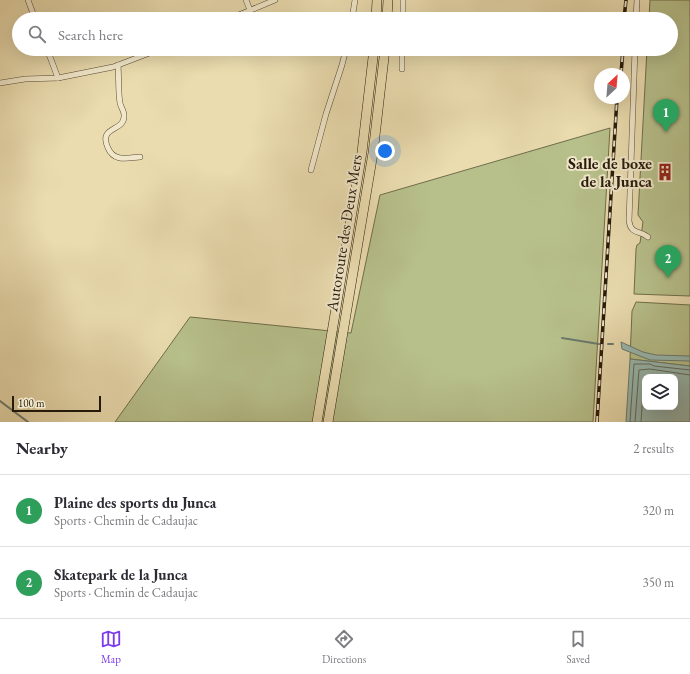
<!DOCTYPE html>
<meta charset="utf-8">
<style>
:root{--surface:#fff;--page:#f2f2f3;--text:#2b2b33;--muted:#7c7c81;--line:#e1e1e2;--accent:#7c3aed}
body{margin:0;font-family:"EB Garamond",serif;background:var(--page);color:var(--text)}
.controls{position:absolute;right:12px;bottom:12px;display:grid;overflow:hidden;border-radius:8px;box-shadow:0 4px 16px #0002}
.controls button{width:36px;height:36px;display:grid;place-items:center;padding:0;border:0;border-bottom:1px solid var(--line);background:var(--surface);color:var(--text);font:20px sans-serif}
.compass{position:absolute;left:594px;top:68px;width:36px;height:36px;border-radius:50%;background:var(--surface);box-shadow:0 4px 16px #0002;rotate:26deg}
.scale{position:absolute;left:12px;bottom:10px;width:89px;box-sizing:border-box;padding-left:4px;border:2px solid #261a0b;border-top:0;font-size:11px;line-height:14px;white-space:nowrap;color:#261a0b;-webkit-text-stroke:3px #f1e8cb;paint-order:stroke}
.you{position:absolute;left:385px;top:151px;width:14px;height:14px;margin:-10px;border:3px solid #fff;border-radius:50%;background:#1a73e8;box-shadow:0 0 0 6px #1a73e833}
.badge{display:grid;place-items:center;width:26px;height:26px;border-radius:50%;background:var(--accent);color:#fff;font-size:13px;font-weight:700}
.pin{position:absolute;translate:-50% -33px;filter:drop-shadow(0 1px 2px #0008)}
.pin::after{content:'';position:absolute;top:21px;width:14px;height:12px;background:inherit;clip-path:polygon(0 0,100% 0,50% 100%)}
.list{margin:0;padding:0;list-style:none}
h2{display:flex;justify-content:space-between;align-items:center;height:52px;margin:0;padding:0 16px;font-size:17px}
h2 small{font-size:13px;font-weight:400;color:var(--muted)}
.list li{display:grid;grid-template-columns:26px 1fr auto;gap:12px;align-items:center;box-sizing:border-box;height:72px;padding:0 16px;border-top:1px solid var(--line)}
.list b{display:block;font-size:15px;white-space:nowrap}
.list p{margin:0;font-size:13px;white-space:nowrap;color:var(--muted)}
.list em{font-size:13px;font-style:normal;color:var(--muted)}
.icon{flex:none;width:22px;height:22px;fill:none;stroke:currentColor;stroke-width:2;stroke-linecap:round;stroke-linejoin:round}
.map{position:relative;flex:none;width:690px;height:422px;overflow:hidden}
.search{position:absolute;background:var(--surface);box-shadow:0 4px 16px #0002;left:12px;right:12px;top:12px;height:44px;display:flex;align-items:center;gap:10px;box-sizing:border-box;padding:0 14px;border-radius:22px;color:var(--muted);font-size:15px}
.sheet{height:196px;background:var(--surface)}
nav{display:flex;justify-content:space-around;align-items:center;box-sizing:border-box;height:56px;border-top:1px solid var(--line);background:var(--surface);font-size:11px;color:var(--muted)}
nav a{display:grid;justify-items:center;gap:2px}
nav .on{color:var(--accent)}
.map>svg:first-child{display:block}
.green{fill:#b7c08b;stroke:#6e6d4b}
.water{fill:#99bab2;stroke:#6b7a6f;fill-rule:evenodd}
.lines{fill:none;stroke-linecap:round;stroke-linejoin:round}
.shore{stroke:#606a5e;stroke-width:1}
.stream{stroke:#6b7a6f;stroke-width:2}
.minor-casing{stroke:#574a34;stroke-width:6}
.motorway-casing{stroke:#261a0b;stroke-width:10}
.minor{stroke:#f1e8cb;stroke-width:5}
.motorway{stroke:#eadcaf;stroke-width:9}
.rail-casing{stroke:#261a0b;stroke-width:3.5}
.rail{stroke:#f1e8cb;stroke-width:2;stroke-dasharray:6;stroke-linecap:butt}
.labels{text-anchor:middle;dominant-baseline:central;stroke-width:4;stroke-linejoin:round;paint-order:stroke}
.poi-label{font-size:16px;font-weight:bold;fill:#261a0b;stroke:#f1e8cb;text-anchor:end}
.street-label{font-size:16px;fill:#261a0b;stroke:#f1e8cb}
</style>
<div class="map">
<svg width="690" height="422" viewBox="0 0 690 422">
<rect width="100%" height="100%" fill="#eadcaf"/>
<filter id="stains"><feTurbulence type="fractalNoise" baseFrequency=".005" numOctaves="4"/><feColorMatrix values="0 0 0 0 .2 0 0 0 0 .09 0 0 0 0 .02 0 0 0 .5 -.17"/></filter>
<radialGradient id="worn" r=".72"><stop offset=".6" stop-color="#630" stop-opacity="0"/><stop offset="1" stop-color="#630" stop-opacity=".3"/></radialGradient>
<!-- green -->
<g class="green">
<path d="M 650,0 L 690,0 L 690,296 L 634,294 L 636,249 L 637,245 L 640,243 L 643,222 L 638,215 L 647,49 L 671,49 L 671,19 L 649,19 Z"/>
<path d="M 610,128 L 593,422 L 115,422 L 190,317 L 351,333 L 380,195 Z"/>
<path d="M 636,302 L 690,305 L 690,366 L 630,359 L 632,311 Z"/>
</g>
<!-- water -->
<g class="water">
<path d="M 621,342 L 643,352 L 656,355 L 690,356 L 690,361 L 650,360 L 622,349 Z"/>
<path d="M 630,359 L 690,366 L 690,422 L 626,422 ZM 645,377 L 675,377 L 675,407 L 645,407 Z"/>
</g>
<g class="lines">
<!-- shore -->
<g class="shore">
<path d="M 630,422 L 634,364 L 650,364 L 654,366 L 690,370"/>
<path d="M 635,422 L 639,370 L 650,369 L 690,375"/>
<path d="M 641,422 L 644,377 L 649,376 L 656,377"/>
</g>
<!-- stream -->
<g class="stream">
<path d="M 562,338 L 599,344"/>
<path d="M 608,344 L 613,344"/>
<path d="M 0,401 L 28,422"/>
</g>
<!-- minor casing -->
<g class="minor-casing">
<g id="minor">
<path d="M 28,0 L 35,19"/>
<path d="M 246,0 L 250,10"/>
<path d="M 229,19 L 275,0"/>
<path d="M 352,19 L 355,0"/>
<path d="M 403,19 L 403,0"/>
<path d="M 636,19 L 637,0"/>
<path d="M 47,49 L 58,78"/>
<path d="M 635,49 L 629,221 C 631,235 640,230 648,237"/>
<path d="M 118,65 C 119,78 118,91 120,103 C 121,108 125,112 124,117 C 123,132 98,126 108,148 C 114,162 127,158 140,157"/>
<path d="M 402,69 L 402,49"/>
<path d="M 0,83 L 25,79 L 58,78 L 113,67 L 160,49"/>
<path d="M 311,170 L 326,114 L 342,65 L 346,49"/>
</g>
</g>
<!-- motorway casing -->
<g class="motorway-casing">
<g id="motorway">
<path d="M 376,19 L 377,0"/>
<path d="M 387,19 L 388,0"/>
<path d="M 317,422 L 362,152 L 374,49"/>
<path d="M 328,422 L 373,153 L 385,49"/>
</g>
</g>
<!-- minor -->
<use href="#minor" class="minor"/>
<!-- motorway -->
<use href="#motorway" class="motorway"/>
<!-- rail casing -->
<g class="rail-casing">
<g id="rail">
<path d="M 624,19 L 626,0"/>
<path d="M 621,74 L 623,49"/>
<path d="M 597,422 L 617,98"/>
</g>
</g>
<!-- rail -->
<use href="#rail" class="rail"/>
</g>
<!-- icons -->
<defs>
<g id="building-bare" transform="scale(1.38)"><path d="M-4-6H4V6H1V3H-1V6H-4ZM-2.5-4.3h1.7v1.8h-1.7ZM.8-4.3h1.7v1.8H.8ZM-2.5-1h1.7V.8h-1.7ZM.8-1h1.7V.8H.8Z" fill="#8f2418" stroke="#f1e8cb" stroke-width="2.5" paint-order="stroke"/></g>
</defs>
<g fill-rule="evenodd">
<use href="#building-bare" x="665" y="172"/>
</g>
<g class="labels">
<!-- poi labels -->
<g class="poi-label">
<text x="652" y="163">Salle de boxe<tspan x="652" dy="18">de la Junca</tspan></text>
</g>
<!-- street labels -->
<g class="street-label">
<text transform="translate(344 233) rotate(-81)">Autoroute des Deux Mers</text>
</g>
</g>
<rect width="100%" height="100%" filter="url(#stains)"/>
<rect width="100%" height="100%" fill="url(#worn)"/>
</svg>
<div class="controls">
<button><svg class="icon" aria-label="layers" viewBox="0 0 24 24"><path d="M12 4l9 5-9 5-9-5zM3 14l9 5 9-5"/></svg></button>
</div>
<svg class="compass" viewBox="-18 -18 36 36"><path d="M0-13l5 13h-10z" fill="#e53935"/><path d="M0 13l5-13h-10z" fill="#7c7c81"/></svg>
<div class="scale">100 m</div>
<div class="you"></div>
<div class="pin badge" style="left:666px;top:132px;background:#2e9e5b">1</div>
<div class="pin badge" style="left:668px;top:278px;background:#2e9e5b">2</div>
<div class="search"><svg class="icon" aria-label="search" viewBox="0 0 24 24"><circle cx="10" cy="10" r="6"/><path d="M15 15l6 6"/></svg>Search here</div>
</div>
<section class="sheet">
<h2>Nearby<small>2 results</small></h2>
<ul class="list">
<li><span class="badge" style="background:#2e9e5b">1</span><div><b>Plaine des sports du Junca</b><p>Sports · Chemin de Cadaujac</p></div><em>320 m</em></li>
<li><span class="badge" style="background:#2e9e5b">2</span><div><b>Skatepark de la Junca</b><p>Sports · Chemin de Cadaujac</p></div><em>350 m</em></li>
</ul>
</section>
<nav>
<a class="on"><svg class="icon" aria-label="map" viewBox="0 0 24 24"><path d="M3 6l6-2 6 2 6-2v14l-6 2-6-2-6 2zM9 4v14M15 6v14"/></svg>Map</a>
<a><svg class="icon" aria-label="directions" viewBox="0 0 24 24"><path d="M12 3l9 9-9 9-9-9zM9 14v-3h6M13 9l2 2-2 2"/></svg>Directions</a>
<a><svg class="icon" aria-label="saved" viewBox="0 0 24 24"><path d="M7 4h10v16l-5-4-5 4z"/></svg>Saved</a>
</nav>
